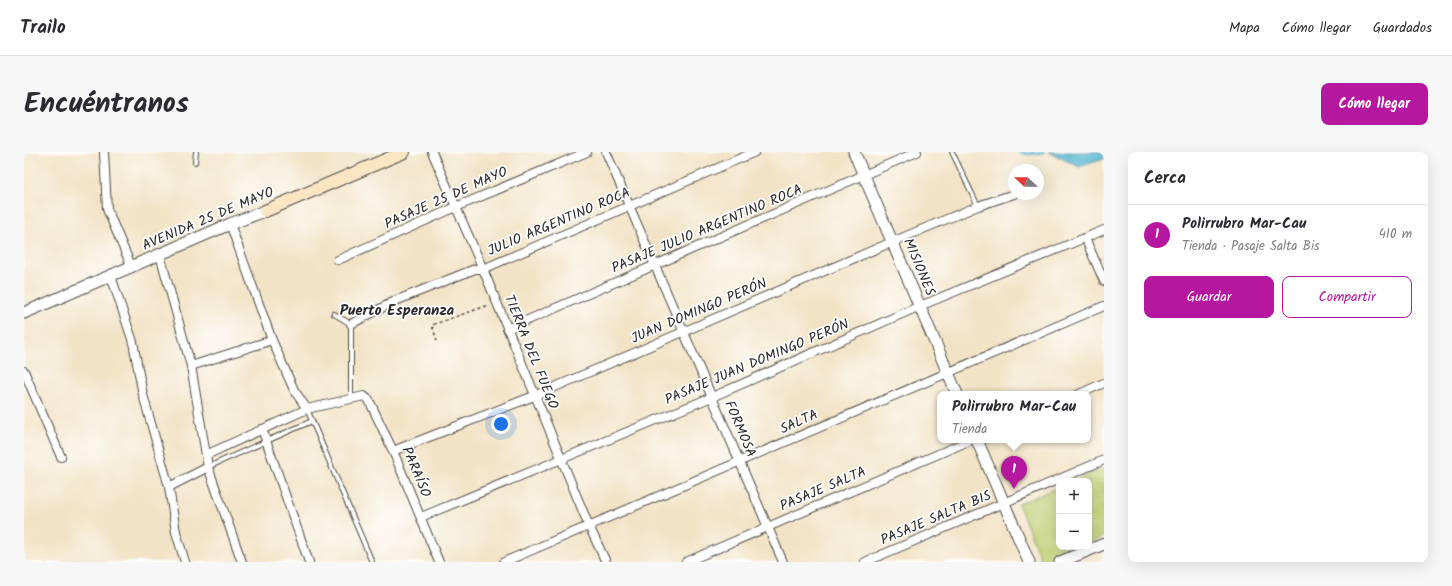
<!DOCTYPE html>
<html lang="es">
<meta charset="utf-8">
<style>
:root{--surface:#fff;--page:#f7f7f7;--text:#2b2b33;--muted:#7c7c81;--line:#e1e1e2;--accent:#b5179e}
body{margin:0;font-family:Kalam,sans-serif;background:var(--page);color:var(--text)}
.controls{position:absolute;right:12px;bottom:12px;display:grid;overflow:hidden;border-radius:8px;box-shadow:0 4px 16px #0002}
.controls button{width:36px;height:36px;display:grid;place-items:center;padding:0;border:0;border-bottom:1px solid var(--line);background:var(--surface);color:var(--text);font:20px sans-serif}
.compass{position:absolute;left:984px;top:12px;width:36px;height:36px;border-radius:50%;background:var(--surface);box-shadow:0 4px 16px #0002;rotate:292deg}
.you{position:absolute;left:477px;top:272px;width:14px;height:14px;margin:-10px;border:3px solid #fff;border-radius:50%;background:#1a73e8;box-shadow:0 0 0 6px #1a73e833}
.badge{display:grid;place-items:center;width:26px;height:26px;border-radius:50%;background:var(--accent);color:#fff;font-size:13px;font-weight:700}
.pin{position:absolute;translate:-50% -33px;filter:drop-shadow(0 1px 2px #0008)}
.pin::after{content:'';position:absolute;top:21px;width:14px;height:12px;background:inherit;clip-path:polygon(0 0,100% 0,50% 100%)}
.popup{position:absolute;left:913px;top:239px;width:154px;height:52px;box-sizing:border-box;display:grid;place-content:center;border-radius:8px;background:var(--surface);filter:drop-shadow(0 1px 3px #0005);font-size:13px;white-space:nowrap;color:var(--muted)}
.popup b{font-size:15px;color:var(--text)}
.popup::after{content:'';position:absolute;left:50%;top:100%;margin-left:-8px;border:8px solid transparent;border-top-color:var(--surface)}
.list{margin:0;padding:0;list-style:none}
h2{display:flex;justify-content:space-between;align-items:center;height:52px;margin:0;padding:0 16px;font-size:17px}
h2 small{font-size:13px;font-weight:400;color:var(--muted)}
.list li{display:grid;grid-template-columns:26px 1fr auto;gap:12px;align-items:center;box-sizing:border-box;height:60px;padding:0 16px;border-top:1px solid var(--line)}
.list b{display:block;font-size:15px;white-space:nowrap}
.list p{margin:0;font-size:13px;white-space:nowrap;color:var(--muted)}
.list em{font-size:13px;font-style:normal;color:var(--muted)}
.actions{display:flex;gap:8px;padding:12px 16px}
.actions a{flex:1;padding:9px 0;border:1px solid var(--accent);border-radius:8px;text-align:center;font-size:14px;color:var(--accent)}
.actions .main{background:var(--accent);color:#fff}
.map{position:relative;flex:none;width:1080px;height:410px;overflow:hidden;border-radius:8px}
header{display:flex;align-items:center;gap:24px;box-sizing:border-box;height:56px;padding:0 20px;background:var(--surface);border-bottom:1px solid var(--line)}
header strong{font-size:19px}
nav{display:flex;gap:22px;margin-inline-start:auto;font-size:14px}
.intro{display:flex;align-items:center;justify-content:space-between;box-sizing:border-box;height:96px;padding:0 24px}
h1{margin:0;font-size:28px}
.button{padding:10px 18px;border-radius:8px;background:var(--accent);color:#fff;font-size:14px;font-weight:700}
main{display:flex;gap:24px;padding:0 24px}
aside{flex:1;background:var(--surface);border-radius:8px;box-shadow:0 4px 16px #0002}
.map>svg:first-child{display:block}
.green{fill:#bdcc6e;stroke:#747c4c}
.water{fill:#4cb0cc;stroke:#3c6e7c}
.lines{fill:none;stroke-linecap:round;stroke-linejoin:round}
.stream{stroke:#4cb0cc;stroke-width:2.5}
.service-casing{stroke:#494742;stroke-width:6}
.minor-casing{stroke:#494742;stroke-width:10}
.tertiary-casing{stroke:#494742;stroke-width:13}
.secondary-casing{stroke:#494742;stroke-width:14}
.path{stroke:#494742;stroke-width:1.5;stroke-dasharray:3 3;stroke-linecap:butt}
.service{stroke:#fff;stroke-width:4}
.minor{stroke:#fff;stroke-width:8}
.tertiary{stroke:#fff;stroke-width:11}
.secondary{stroke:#fbe6c4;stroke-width:12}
.labels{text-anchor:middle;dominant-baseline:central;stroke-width:3.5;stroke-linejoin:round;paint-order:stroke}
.street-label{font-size:14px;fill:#2b2b2b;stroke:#fff}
.neighbourhood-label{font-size:15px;font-weight:bold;fill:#2b2b2b;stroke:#fff}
</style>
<header>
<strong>Trailo</strong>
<nav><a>Mapa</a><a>Cómo llegar</a><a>Guardados</a></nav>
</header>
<div class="intro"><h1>Encuéntranos</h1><a class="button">Cómo llegar</a></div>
<main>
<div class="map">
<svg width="1080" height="410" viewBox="0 0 1080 410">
<rect width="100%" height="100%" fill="#fff"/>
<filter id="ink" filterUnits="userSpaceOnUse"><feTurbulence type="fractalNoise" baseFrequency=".025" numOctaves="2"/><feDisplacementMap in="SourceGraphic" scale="8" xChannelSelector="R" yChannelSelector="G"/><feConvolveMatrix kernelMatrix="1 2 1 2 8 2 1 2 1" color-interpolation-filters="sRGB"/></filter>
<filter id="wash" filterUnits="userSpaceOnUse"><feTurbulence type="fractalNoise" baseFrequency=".012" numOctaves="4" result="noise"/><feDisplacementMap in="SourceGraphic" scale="16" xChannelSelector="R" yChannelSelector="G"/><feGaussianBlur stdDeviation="0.9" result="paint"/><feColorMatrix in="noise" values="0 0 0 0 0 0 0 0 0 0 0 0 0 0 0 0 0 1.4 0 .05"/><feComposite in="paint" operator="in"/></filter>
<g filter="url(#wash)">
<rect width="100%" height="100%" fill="#f2e3c6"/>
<!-- green -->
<g class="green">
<path d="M 1080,316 L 1080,385 L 1065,391 L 1065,329 L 1050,329 Z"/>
<path d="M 1035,335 L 1035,395 L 1057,395 L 1023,410 L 1018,410 L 994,352 Z"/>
</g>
<!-- water -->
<path class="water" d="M 1025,0 L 1080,0 L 1080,7 L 1055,15 Z"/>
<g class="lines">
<!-- stream -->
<path class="stream" d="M 996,0 L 1003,2 L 1020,0"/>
</g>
</g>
<g filter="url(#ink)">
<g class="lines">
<!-- service casing -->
<g class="service-casing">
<g id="service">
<path d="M 928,0 L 954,54"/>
<path d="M 171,10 L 172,0"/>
<path d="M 310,162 L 327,172 L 327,246"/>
<path d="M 283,257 L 348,410"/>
<path d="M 184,315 L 288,269"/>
</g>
</g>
<!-- minor casing -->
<g class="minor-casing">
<g id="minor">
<path d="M 80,0 L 83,57 L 108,116"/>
<path d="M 408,0 L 459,117 L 565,374 L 582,410"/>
<path d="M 582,0 L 759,410"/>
<path d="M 206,72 L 248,188 L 270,238 L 283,257"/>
<path d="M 1061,86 L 1080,129"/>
<path d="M 136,103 L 167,214 L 184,315 L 218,410"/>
<path d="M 314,108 L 432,55 L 563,0"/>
<path d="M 87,124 L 109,190 L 119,243 L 145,335 L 152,380 L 161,410"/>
<path d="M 327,172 L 371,149 L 451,117 L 459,117 L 731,0"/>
<path d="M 483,177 L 893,0"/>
<path d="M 167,214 L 248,188"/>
<path d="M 0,219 L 37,305"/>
<path d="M 1055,242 L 1080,231"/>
<path d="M 238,277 L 285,410"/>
<path d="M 369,299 L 510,244 L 868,90 L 954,54 L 990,42"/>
<path d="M 182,303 L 283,257 L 340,244 L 345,248 L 369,299 L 415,410"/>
<path d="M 145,335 L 184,315"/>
<path d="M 397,365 L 688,245 L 896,154 L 1080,78"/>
<path d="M 480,410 L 1080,154"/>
<path d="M 662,410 L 947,288"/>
<path d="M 841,410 L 1080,308"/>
</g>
</g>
<!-- tertiary casing -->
<g class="tertiary-casing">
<g id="tertiary">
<path d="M 830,0 L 933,242"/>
<path d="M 0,161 L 206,72 L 241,59"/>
<path d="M 953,288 L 1005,410"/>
<path d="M 1036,410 L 1080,392"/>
</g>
</g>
<!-- secondary casing -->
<g class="secondary-casing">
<path id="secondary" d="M 241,59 L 380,0"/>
</g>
<!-- path -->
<path class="path" d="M 413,189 L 408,173 L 465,153"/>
<!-- service -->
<use href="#service" class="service"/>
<!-- minor -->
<use href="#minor" class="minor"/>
<!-- tertiary -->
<use href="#tertiary" class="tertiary"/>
<!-- secondary -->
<use href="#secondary" class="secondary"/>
</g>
</g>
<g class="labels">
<!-- street labels -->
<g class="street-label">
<text transform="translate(422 46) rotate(-24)">PASAJE 25 DE MAYO</text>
<text transform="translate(184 67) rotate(-23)">AVENIDA 25 DE MAYO</text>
<text transform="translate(535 70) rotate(-23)">JULIO ARGENTINO ROCA</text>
<text transform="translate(683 77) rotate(-23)">PASAJE JULIO ARGENTINO ROCA</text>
<text transform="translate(895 115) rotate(67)">MISIONES</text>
<text transform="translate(675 159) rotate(-23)">JUAN DOMINGO PERÓN</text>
<text transform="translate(507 200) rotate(68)">TIERRA DEL FUEGO</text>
<text transform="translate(733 210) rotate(-23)">PASAJE JUAN DOMINGO PERÓN</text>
<text transform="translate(775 270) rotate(-24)">SALTA</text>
<text transform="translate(716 277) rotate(67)">FORMOSA</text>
<text transform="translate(392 320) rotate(67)">PARAÍSO</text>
<text transform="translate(799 337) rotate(-23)">PASAJE SALTA</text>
<text transform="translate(912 366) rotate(-23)">PASAJE SALTA BIS</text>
</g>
<!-- neighbourhood labels -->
<g class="neighbourhood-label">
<text x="373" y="159">Puerto Esperanza</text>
</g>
</g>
</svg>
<div class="controls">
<button>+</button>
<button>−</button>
</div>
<svg class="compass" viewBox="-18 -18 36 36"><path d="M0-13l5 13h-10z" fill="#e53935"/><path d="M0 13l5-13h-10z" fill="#7c7c81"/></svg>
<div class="you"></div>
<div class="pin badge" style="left:990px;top:337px">1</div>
<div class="popup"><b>Polirrubro Mar-Cau</b>Tienda</div>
</div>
<aside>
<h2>Cerca<small></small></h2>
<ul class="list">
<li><span class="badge">1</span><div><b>Polirrubro Mar-Cau</b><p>Tienda · Pasaje Salta Bis</p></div><em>410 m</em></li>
</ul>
<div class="actions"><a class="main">Guardar</a><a>Compartir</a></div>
</aside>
</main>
